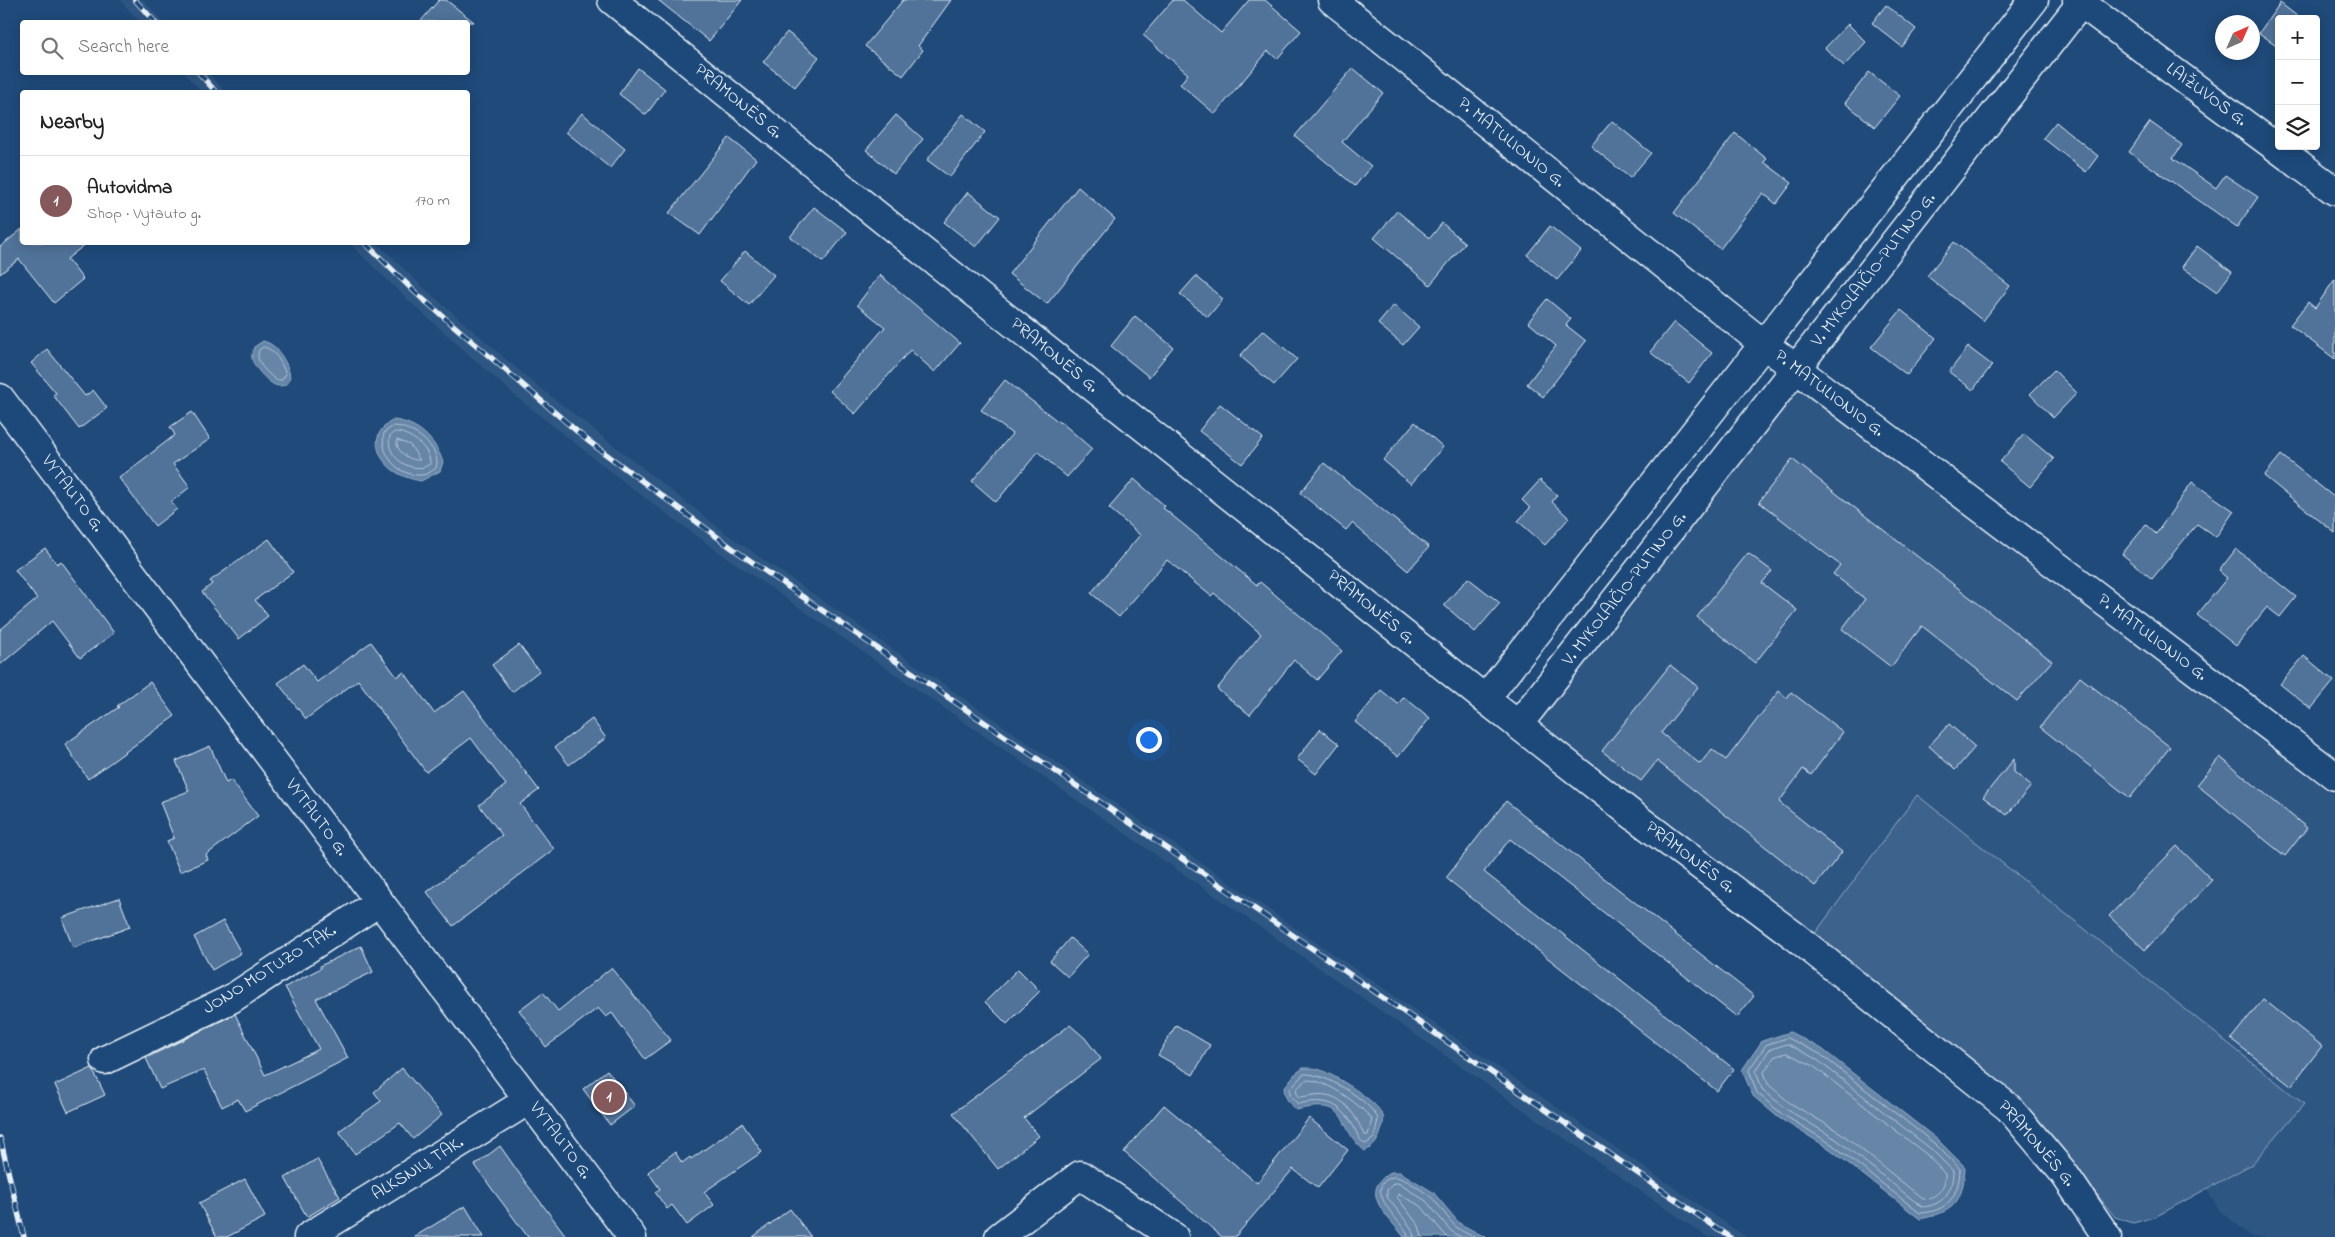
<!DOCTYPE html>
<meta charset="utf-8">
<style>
:root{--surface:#fff;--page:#f2f2f2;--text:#222;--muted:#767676;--line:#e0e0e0;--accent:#85585c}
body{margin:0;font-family:"Indie Flower",sans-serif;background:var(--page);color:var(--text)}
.controls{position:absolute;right:15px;top:15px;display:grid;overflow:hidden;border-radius:5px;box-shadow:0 2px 12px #0003}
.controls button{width:45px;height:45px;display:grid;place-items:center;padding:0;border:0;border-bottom:1px solid var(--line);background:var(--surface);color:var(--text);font:25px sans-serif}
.compass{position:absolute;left:2215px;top:15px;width:45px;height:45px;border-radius:50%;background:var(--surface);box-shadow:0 2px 12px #0003;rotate:45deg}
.you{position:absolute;left:1148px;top:739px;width:18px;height:18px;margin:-12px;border:4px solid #fff;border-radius:50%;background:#1a73e8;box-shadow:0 0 0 8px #1a73e833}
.badge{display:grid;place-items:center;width:32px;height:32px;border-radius:50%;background:var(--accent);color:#fff;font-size:16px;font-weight:700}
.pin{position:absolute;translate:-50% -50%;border:2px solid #fff;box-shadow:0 1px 5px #0006}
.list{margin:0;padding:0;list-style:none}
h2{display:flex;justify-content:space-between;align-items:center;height:65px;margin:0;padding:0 20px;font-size:21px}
h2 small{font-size:16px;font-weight:400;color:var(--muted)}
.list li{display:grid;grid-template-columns:32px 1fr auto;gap:15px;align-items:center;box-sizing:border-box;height:90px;padding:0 20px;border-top:1px solid var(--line)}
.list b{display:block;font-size:19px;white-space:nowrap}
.list p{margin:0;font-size:16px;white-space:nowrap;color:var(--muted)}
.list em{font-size:16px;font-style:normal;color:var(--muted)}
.icon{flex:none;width:28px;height:28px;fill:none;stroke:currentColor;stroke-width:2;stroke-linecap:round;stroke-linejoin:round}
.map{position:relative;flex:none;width:2335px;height:1237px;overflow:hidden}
.search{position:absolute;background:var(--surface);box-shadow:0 2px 12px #0003;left:20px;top:20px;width:450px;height:55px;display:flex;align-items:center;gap:12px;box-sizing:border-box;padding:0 18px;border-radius:5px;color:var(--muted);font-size:19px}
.panel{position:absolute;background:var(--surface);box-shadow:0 2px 12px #0003;left:20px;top:90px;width:450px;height:155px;border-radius:5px}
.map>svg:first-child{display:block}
.built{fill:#2e5683}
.green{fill:#3c628c;stroke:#92aac2}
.water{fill:#6685a7;stroke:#9ab0c7}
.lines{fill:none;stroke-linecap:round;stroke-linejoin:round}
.shore{stroke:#b4c6d8;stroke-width:1}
.building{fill:#517399;stroke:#e8f1f8}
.minor-casing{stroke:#e8f1f8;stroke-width:31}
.major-casing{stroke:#e8f1f8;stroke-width:31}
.minor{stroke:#1f4a7a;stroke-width:28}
.major{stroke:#1f4a7a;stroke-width:28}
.rail-casing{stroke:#e8f1f8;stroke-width:5.5}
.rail{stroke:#1f4a7a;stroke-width:4;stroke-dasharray:11;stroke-linecap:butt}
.labels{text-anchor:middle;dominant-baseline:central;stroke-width:4;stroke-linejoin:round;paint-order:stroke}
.street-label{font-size:18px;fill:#e8f1f8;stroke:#1f4a7a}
</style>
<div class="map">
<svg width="2335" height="1237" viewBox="0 0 2335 1237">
<rect width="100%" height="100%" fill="#1f4a7a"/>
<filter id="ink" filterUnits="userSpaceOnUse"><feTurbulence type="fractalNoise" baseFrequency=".02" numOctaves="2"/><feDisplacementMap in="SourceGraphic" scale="10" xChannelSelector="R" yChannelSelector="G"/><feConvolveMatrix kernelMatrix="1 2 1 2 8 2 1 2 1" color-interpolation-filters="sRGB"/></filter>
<g filter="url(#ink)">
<!-- built -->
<g class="built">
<path d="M 120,0 L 143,0 L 163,22 L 140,22 Z"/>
<path d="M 184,73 L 208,73 L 226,92 L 202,92 Z"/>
<path d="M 349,243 L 377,243 L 424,288 L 529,379 L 728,535 L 1288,923 L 1746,1237 L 1707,1237 L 716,550 L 629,486 L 514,395 L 409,301 Z"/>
<path d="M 1796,390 L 1813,393 L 2335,795 L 2335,1237 L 2252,1237 L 2219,1210 L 2207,1190 L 2252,1164 L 1917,796 L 1811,939 L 1549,735 L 1543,727 L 1542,716 Z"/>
</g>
<!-- green -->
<path class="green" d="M 1917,795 L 2304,1104 L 2252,1164 L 2155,1217 L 2133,1223 L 2115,1217 L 2055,1142 L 1811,939 Z"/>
<!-- water -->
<g class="water">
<path d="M 263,341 C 274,344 278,350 283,358 C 288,366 297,386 279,386 C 270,386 254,367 252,359 C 251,355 253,351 254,347 Z"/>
<path d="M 394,420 C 418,423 435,439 443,462 L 440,471 L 421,481 C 416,480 411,479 406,477 C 380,468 363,435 394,420 Z"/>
<path d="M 1790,1032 L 1822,1049 L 1938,1140 L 1965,1167 C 1963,1203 1954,1212 1920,1219 L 1830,1149 L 1779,1118 L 1753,1096 L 1742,1070 L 1762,1041 Z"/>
<path d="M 1303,1068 C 1308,1068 1314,1068 1318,1069 C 1333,1074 1378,1101 1383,1116 C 1384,1120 1383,1127 1381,1131 C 1378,1141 1375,1146 1365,1151 C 1334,1126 1354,1097 1296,1110 C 1288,1103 1285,1098 1284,1088 L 1294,1075 Z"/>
<path d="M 1391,1172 L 1400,1172 L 1433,1192 L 1459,1223 L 1485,1237 L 1404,1237 C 1388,1216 1357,1192 1391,1172 Z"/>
</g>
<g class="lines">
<!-- shore -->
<g class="shore">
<path d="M 264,347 C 275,349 282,364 286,374 L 282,380 L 276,380 C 267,372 254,362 259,350 Z"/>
<path d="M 394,426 C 411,426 443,448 436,468 C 432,471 427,475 421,475 C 399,477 379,454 384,433 Z"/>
<path d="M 395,432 C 409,432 431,448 430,464 C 413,476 384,457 390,436 Z"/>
<path d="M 397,440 L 410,445 L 420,460 C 409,461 395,451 397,440 Z"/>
<path d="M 1788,1038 L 1820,1054 L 1935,1144 L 1960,1169 C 1959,1195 1948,1212 1920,1213 L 1833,1145 L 1782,1114 L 1757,1093 L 1749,1070 L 1766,1045 Z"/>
<path d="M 1788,1044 L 1816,1059 L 1931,1149 L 1953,1171 C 1953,1192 1942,1206 1922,1207 L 1836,1139 L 1786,1109 L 1762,1089 L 1756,1071 L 1769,1050 Z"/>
<path d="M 1787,1053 L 1812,1065 L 1926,1154 L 1945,1174 C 1946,1188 1937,1198 1923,1199 L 1841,1133 L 1790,1103 L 1768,1084 L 1764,1072 L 1774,1057 Z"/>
<path d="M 1304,1074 C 1323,1072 1370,1100 1378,1119 L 1374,1138 L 1366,1144 C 1359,1141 1358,1136 1355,1129 C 1341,1102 1326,1098 1298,1104 L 1290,1096 L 1290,1089 Z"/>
<path d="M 1306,1080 C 1326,1079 1359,1104 1372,1119 L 1368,1135 L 1364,1135 C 1357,1118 1346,1098 1326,1095 C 1317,1093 1307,1097 1298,1097 L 1296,1090 Z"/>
<path d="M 1408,1237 L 1407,1232 C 1398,1220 1362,1186 1393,1177 C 1401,1175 1429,1194 1435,1201 C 1442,1209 1447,1218 1455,1226 C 1460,1231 1468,1234 1475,1237"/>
<path d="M 1414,1237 L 1412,1229 L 1387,1197 L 1387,1190 L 1394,1183 L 1398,1183 L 1426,1201 L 1451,1231 L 1461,1237"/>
<path d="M 1422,1237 L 1419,1226 L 1397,1197 L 1398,1194 L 1421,1206 L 1447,1237"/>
</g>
</g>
<!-- building -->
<g class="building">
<path d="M 439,0 L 446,0 L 474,22 L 420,22 Z"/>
<path d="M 658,0 L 742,0 L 709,41 Z"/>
<path d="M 903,0 L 951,0 L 918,46 L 923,50 L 903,76 L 865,46 Z"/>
<path d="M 1173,0 L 1183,0 L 1221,33 L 1249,0 L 1265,0 L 1301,31 L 1277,59 L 1268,51 L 1215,114 L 1180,84 L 1188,74 L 1143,35 Z"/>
<path d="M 2280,3 L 2301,19 L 2279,19 L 2279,47 L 2259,33 Z"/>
<path d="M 1886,5 L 1916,29 L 1902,47 L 1872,23 Z"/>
<path d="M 1848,24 L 1866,42 L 1844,66 L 1825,48 Z"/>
<path d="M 787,32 L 819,57 L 795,87 L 763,62 Z"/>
<path d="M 638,68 L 665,89 L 646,115 L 619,94 Z"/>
<path d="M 1353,68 L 1383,93 L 1342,142 L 1371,166 L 1355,186 L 1295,136 Z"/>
<path d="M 1869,72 L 1900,96 L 1875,127 L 1845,103 Z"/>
<path d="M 582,113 L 625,149 L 610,168 L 566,132 Z"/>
<path d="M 963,114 L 985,132 L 950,177 L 927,160 Z"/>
<path d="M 896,115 L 923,139 L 894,174 L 866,150 Z"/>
<path d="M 1612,121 L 1651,153 L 1630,178 L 1591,146 Z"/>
<path d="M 2056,122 L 2098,156 L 2086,172 L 2043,138 Z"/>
<path d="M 2150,122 L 2182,145 L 2173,158 L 2216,188 L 2225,175 L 2258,197 L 2237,227 L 2129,152 Z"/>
<path d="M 1735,133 L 1767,159 L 1764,162 L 1792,183 L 1776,204 L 1763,193 L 1720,249 L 1674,213 Z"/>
<path d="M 729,138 L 756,159 L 700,235 L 669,213 Z"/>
<path d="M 1078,187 L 1115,219 L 1047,304 L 1009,274 Z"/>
<path d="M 968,192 L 1000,217 L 976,247 L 944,222 Z"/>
<path d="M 814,207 L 847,232 L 823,262 L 790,237 Z"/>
<path d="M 1397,211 L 1430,238 L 1442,223 L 1465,243 L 1430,285 L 1374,238 Z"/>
<path d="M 1550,226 L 1581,251 L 1557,280 L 1527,255 Z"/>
<path d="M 22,229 L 22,242 L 88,242 L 67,259 L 83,279 L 54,303 L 19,259 L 0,274 L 0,247 Z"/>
<path d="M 1954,242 L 2010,286 L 1983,321 L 1927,276 Z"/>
<path d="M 2197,246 L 2232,272 L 2217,292 L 2182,267 Z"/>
<path d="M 745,251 L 774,275 L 749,305 L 720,281 Z"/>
<path d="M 880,275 L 960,343 L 935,372 L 910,350 L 855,414 L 830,391 L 885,327 L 857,305 Z"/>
<path d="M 1196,276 L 1223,299 L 1208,317 L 1180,294 Z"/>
<path d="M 2335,279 L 2335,359 L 2290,325 L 2308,302 L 2315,308 Z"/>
<path d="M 1547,299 L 1571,319 L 1566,325 L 1586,341 L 1543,397 L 1527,384 L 1556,346 L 1528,322 Z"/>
<path d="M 1394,305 L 1419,327 L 1403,345 L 1378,324 Z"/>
<path d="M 1901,310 L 1936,338 L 1907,375 L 1871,347 Z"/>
<path d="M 1135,316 L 1173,347 L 1149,377 L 1111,346 Z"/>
<path d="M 1674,322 L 1712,353 L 1689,383 L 1650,352 Z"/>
<path d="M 1263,330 L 1297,359 L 1274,385 L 1240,356 Z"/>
<path d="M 1968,347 L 1992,365 L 1973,390 L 1949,372 Z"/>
<path d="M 47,349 L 85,396 L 93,390 L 107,408 L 79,429 L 53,395 L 56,393 L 31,363 Z"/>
<path d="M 2054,370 L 2077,393 L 2053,418 L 2030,394 Z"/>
<path d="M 1005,380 L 1060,423 L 1061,422 L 1092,449 L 1067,477 L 1038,452 L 996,502 L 972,481 L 1012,434 L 981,410 Z"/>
<path d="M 1220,404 L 1263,438 L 1242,464 L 1199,431 Z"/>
<path d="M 192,412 L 210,439 L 173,464 L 190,487 L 171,502 L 177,509 L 155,526 L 119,478 L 175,435 L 170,427 Z"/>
<path d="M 1415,422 L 1443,447 L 1411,484 L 1383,460 Z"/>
<path d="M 2024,434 L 2054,459 L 2030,487 L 2000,462 Z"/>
<path d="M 2281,455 L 2335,498 L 2335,533 L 2264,476 Z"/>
<path d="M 1792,459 L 2052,661 L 2017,701 L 1922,626 L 1891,667 L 1842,629 L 1865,599 L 1833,574 L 1840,565 L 1759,502 Z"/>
<path d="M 1324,463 L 1429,547 L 1408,571 L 1352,523 L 1346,530 L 1300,493 Z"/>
<path d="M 1134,479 L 1165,506 L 1163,508 L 1257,585 L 1260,582 L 1342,651 L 1317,680 L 1294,660 L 1250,715 L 1217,689 L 1261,634 L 1214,593 L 1211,596 L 1167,560 L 1119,617 L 1091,593 L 1140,535 L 1109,508 Z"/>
<path d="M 1540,480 L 1557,495 L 1552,502 L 1569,518 L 1545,545 L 1518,521 L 1530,508 L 1522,500 Z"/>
<path d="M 2192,482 L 2234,511 L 2216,537 L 2197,524 L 2152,579 L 2122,554 L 2146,525 L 2156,534 Z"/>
<path d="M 269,539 L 293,572 L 255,600 L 268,616 L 239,639 L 202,592 L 212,584 L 210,581 Z"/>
<path d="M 45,548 L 57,564 L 61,561 L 114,633 L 80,658 L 52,621 L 0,665 L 0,630 L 37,599 L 15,570 Z"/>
<path d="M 2236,549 L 2296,597 L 2280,617 L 2267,607 L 2236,646 L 2197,615 L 2227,578 L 2219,571 Z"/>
<path d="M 1748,553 L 1772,571 L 1762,583 L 1797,610 L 1755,663 L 1697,617 Z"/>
<path d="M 1468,578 L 1500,603 L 1475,632 L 1444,605 Z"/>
<path d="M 371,642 L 397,677 L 404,672 L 434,713 L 464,691 L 539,790 L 520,804 L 554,849 L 453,926 L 427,892 L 502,835 L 479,805 L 506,785 L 471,738 L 426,772 L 358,680 L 306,719 L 278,683 L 303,664 L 317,682 Z"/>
<path d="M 519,645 L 539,671 L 512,692 L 492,665 Z"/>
<path d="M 2304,656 L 2334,681 L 2311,709 L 2280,684 Z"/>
<path d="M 1670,665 L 1698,687 L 1661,733 L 1700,764 L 1712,749 L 1726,760 L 1779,691 L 1787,698 L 1791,692 L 1843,732 L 1811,775 L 1803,769 L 1779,802 L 1842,852 L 1815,886 L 1657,761 L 1641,781 L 1602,751 Z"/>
<path d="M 2080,677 L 2170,747 L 2130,798 L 2040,727 Z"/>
<path d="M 150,682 L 175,716 L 88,779 L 65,744 L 119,707 L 117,706 Z"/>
<path d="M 1381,690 L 1398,704 L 1404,697 L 1430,718 L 1398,757 L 1355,722 Z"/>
<path d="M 592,719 L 606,738 L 569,765 L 555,747 Z"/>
<path d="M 1949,724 L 1975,747 L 1955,770 L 1929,746 Z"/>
<path d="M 1320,729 L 1339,744 L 1316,774 L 1297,759 Z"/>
<path d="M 210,746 L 226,783 L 231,780 L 258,816 L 206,855 L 208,860 L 180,872 L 167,841 L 174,838 L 160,802 L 189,791 L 176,761 Z"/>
<path d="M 2220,757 L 2307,828 L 2285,856 L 2197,785 Z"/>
<path d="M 2014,759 L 2014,772 L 2031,786 L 2007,815 L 1983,797 Z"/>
<path d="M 1506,801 L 1754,996 L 1737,1017 L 1510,839 L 1484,872 L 1734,1069 L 1717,1091 L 1446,878 Z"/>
<path d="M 2177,846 L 2212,880 L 2145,950 L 2109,916 Z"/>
<path d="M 119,898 L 130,927 L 73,948 L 62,918 Z"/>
<path d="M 223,921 L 241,953 L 212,970 L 194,937 Z"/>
<path d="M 1070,938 L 1088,954 L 1068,977 L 1050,961 Z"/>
<path d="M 361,946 L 373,972 L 316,999 L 348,1058 L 245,1111 L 238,1099 L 222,1107 L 204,1070 L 160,1089 L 146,1058 L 235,1014 L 265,1075 L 319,1049 L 285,987 L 321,968 L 320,966 Z"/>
<path d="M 611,968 L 671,1040 L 645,1059 L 612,1013 L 606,1017 L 598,1008 L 546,1047 L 519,1010 L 543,992 L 558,1011 Z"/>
<path d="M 1018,969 L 1040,991 L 1007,1024 L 985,1002 Z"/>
<path d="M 2263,999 L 2322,1046 L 2291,1086 L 2231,1039 Z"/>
<path d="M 1070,1025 L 1085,1038 L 1101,1059 L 1024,1118 L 1039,1136 L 998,1169 L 953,1113 Z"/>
<path d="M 1176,1025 L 1210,1045 L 1193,1075 L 1158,1055 Z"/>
<path d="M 92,1068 L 105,1095 L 68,1112 L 55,1085 Z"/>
<path d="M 402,1068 L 442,1115 L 413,1139 L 400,1123 L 355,1154 L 339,1131 L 381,1101 L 374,1092 Z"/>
<path d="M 607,1070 L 635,1106 L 610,1125 L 583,1089 Z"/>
<path d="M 1164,1105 L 1257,1183 L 1309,1118 L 1348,1150 L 1318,1188 L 1293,1169 L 1235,1237 L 1222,1237 L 1124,1152 Z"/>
<path d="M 742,1123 L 762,1152 L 704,1192 L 714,1205 L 687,1225 L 672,1205 L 667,1209 L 655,1192 L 660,1189 L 648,1172 L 675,1152 L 682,1163 L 690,1157 L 691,1159 Z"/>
<path d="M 500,1146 L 526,1183 L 567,1237 L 528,1237 L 492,1189 L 475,1165 Z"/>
<path d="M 317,1159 L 340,1197 L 307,1217 L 285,1178 Z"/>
<path d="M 245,1179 L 265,1217 L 227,1237 L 217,1237 L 199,1203 Z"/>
<path d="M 465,1206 L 484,1237 L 414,1237 Z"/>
<path d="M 790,1209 L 811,1237 L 753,1237 Z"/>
</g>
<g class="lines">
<!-- minor casing -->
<g class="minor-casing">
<g id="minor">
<path d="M 612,0 L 872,211 L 1485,699 L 1634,816 L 1796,937 L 2009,1108 L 2063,1172 L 2107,1237"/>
<path d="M 1332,0 L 1765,345 L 2335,776"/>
<path d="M 0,398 L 632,1237"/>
<path d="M 1485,699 L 2034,0"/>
<path d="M 1518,725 L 2081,3"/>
<path d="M 105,1060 L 231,999 L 379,902"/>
<path d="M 308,1237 L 529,1100"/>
<path d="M 999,1237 L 1080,1175 L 1174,1237"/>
</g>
</g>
<!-- major casing -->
<g class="major-casing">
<path id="major" d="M 2077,0 L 2335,191"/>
</g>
<!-- minor -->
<use href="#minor" class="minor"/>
<!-- major -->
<use href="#major" class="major"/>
<!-- rail casing -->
<g class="rail-casing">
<g id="rail">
<path d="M 135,0 L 155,22"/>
<path d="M 198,72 L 216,92"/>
<path d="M 364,242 L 417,294 L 587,440 L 732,548 L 1730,1237"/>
<path d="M 0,1138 L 24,1237"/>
</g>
</g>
<!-- rail -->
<use href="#rail" class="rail"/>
</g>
</g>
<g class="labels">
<!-- street labels -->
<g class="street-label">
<text transform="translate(2206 95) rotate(36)">LAIŽUVOS G.</text>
<text transform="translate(738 102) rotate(39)">PRAMONĖS G.</text>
<text transform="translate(1511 143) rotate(39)">P. MATULIONIO G.</text>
<text transform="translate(1874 270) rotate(-52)">V. MYKOLAIČIO-PUTINO G.</text>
<text transform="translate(1054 356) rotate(39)">PRAMONĖS G.</text>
<text transform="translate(1829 394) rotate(37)">P. MATULIONIO G.</text>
<text transform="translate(72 494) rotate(53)">VYTAUTO G.</text>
<text transform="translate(1625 589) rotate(-52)">V. MYKOLAIČIO-PUTINO G.</text>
<text transform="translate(1371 608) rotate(39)">PRAMONĖS G.</text>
<text transform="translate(2152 638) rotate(37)">P. MATULIONIO G.</text>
<text transform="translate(316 818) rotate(53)">VYTAUTO G.</text>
<text transform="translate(1690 858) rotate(37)">PRAMONĖS G.</text>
<text transform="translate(270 970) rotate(-32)">JONO MOTUZO TAK.</text>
<text transform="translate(560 1141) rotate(53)">VYTAUTO G.</text>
<text transform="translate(2036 1144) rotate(49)">PRAMONĖS G.</text>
<text transform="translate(418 1169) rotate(-32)">ALKSNIŲ TAK.</text>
</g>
</g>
</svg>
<div class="controls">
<button>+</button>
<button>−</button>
<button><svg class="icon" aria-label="layers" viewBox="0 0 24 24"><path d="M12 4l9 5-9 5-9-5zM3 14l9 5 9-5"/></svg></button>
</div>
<svg class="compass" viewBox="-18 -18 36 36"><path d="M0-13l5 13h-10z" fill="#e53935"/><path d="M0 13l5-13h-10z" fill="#767676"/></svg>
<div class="you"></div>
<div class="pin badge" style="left:609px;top:1097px">1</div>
<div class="search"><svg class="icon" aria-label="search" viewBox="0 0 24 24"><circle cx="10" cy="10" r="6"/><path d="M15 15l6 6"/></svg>Search here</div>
<section class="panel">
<h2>Nearby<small></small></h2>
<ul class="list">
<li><span class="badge">1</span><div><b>Autovidma</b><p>Shop · Vytauto g.</p></div><em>170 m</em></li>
</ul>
</section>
</div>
